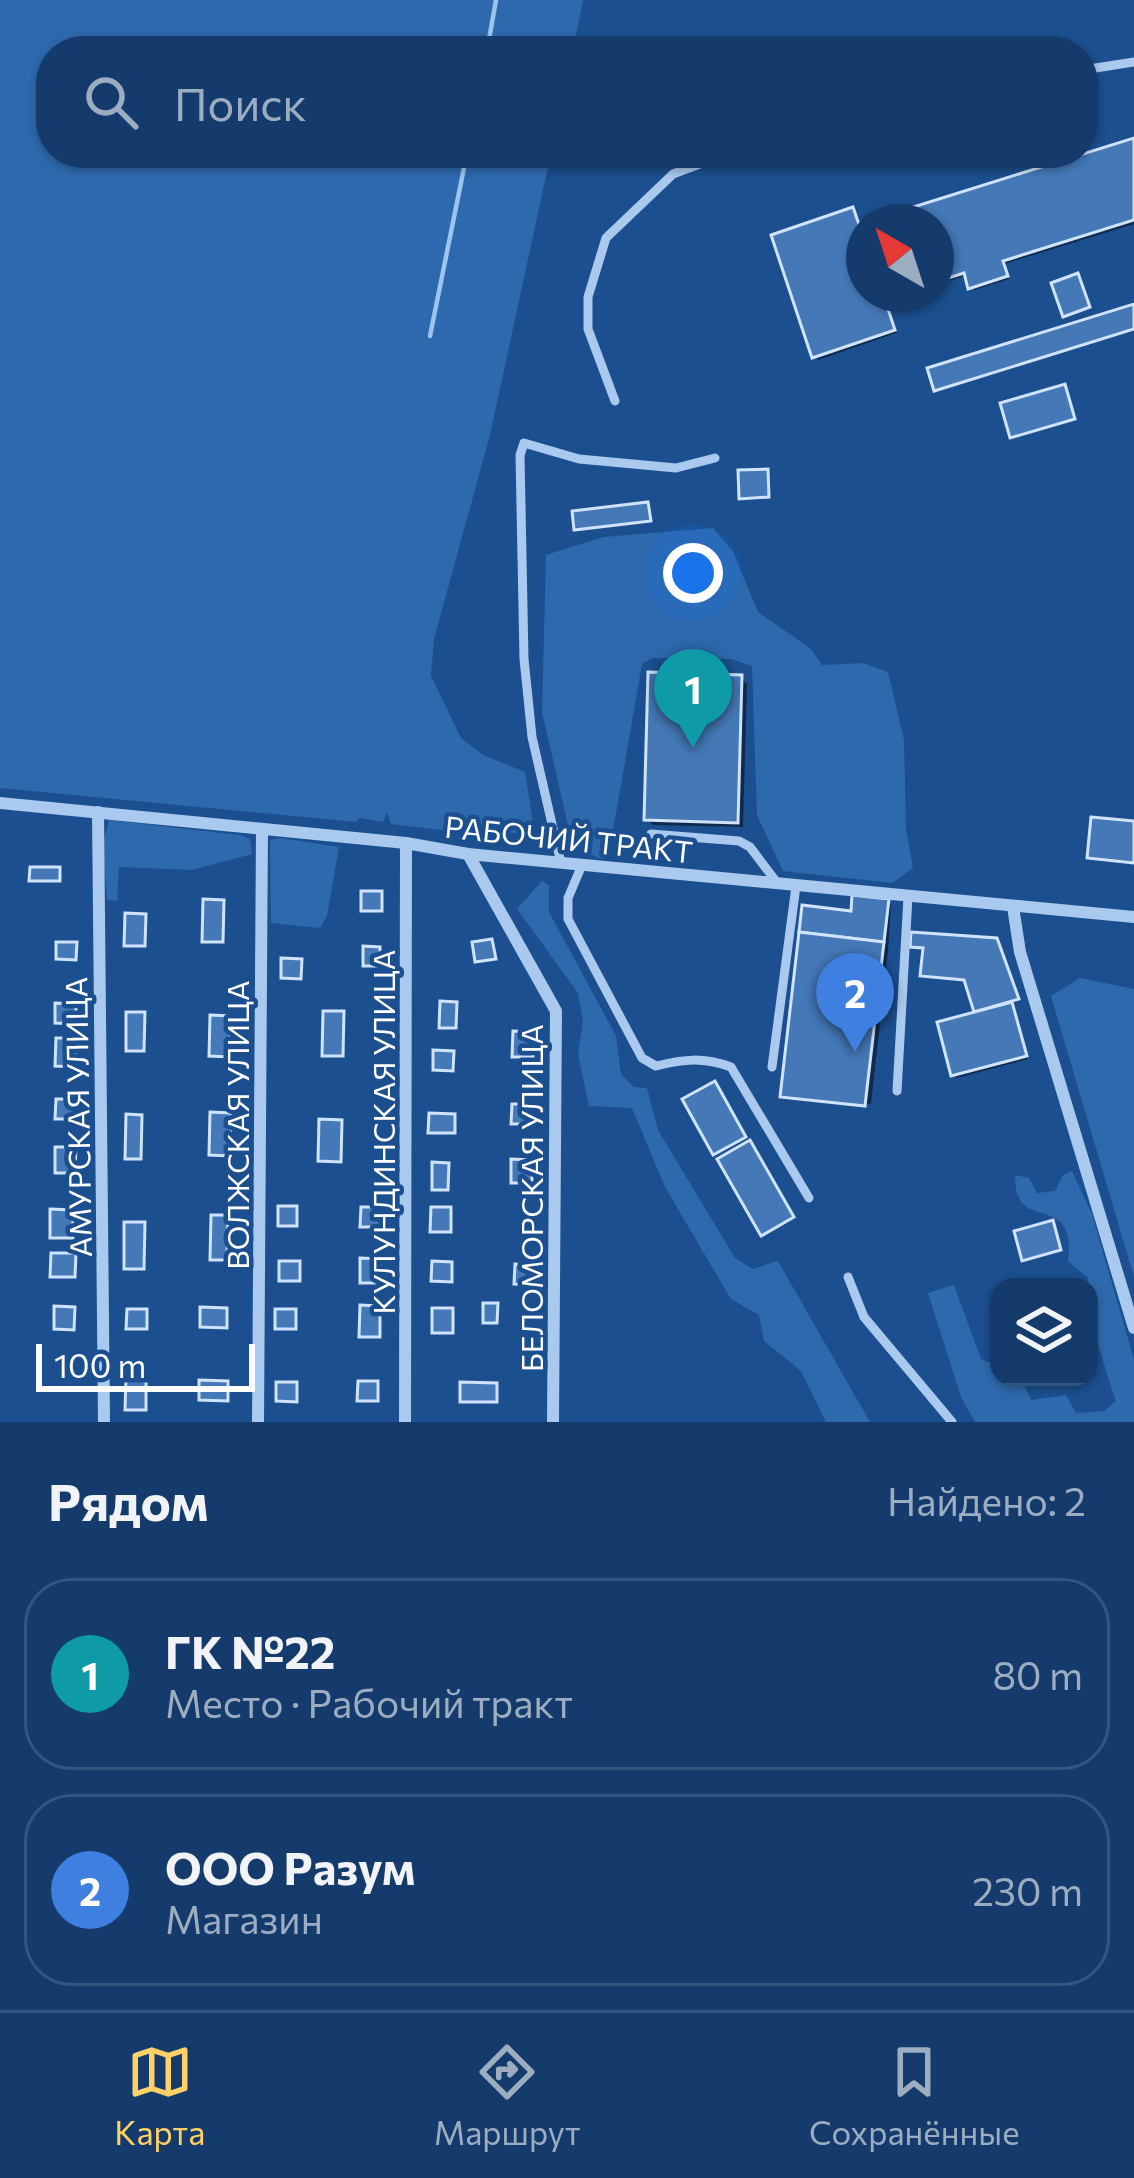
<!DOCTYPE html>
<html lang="ru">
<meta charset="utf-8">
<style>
:root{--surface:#143b6b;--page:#1d4271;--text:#f1f3f6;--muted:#9dadc1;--line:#33557e;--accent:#ffd166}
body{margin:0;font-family:Commissioner,sans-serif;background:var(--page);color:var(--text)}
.controls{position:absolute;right:36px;bottom:36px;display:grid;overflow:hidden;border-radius:24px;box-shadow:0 3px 9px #0004}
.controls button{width:108px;height:108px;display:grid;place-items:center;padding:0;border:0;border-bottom:3px solid var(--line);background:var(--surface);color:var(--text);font:60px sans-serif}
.compass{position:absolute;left:846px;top:204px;width:108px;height:108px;border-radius:50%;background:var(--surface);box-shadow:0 3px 9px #0004;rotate:321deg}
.scale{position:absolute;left:36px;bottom:30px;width:219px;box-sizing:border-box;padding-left:12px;border:6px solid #fff;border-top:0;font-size:33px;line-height:42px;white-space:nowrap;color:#fff;-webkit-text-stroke:9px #1b4f8f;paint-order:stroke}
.you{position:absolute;left:693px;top:573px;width:42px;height:42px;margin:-30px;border:9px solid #fff;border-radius:50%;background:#1a73e8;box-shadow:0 0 0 18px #1a73e833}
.badge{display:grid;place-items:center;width:78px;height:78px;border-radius:50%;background:var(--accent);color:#fff;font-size:39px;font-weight:700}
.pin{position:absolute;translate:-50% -99px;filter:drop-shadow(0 3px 6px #0008)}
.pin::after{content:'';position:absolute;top:63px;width:42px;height:36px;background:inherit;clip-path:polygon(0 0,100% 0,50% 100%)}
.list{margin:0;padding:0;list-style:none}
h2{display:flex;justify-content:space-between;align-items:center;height:156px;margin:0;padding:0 48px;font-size:51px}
h2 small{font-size:39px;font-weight:400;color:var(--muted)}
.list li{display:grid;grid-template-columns:78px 1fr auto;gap:36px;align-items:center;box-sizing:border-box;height:192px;margin:0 24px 24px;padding:0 24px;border:3px solid var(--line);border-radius:48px}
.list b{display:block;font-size:45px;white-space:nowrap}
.list p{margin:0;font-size:39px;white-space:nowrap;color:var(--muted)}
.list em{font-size:39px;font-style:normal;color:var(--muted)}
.icon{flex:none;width:66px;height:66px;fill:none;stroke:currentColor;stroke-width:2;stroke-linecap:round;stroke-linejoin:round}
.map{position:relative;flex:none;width:1134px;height:1422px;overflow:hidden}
.search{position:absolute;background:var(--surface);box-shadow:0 3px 9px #0004;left:36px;right:36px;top:36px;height:132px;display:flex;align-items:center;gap:30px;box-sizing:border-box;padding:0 42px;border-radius:48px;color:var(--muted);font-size:45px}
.sheet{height:588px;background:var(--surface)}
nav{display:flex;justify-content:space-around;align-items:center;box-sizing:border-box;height:168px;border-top:3px solid var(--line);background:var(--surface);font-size:33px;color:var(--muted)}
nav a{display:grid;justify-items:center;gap:6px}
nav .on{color:var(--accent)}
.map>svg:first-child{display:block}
.green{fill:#2e69ad}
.shadow{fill:#0007}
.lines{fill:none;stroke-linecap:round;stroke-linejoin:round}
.stream{stroke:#9cc4f0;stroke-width:4.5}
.building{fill:#4478b7;stroke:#cfe3fa;stroke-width:3}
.service{stroke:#a9c9ee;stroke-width:9}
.minor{stroke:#a9c9ee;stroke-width:12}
.labels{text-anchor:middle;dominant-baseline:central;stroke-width:9;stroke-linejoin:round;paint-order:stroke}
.street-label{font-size:30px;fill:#fff;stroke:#1b4f8f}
</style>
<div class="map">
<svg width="1134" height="1422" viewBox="0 0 1134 1422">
<rect width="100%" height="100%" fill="#1b4f8f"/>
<!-- green -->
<g class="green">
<path d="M 0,0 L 583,0 L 573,51 L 51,51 L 51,153 L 551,153 L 490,435 L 434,639 L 431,676 L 461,738 L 483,755 L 525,772 L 533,823 L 527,833 L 457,832 L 391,824 L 387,812 L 383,822 L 360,818 L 356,822 L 0,788 Z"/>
<path d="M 713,528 L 733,552 L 758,612 L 811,649 L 822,665 L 863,663 L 888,672 L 904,740 L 906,829 L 913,868 L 892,883 L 783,871 L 757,815 L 752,666 L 731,659 L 652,658 L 642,664 L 609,854 L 602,859 L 573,847 L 542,712 L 546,555 L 603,537 Z"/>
<path d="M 109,820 L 240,835 L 250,839 L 252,854 L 192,870 L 119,867 L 117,901 L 107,900 L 103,843 Z"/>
<path d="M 280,838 L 339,847 L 327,916 L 320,928 L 271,923 L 270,840 Z"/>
<path d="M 542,881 L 549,885 L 549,912 L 616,1036 L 621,1074 L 634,1087 L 647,1088 L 658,1130 L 735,1258 L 753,1269 L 778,1261 L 870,1422 L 826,1422 L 801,1371 L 764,1341 L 759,1315 L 731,1299 L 709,1262 L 665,1187 L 632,1108 L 589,1106 L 578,1054 L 583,1021 L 578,993 L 517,909 Z"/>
<path d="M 1080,978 L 1134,989 L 1134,1277 L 1051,996 Z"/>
<path d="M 1072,1171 L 1092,1214 L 1134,1360 L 1134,1422 L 975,1422 L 961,1397 L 928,1293 L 954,1285 L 981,1359 L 999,1366 L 999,1377 L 1020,1377 L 1031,1400 L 1066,1395 L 1076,1413 L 1104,1411 L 1116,1401 C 1102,1359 1089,1320 1088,1278 L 1068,1261 C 1076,1198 1029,1225 1018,1196 C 1015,1190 1016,1182 1015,1175 L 1029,1178 L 1037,1193 L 1055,1191 L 1063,1175 Z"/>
</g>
<!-- shadow -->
<g class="shadow">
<path d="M 1134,141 L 1134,224 L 1004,264 L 1009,279 L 974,290 L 968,275 L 936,285 L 936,222 L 897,222 Z"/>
<path d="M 853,211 L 864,238 L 864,294 L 883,294 L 896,333 L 818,360 L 815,356 Z"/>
<path d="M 741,678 L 747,684 L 743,827 L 653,825 L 647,819 Z"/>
<path d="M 887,902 L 891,905 L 888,951 L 871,1104 L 785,1094 L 785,1098 L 783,1096 L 853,914 Z"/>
<path d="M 997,942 L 1018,1000 L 1009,1002 L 1015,1008 L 1028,1059 L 957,1078 L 954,1075 L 980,1013 L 977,1010 Z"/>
</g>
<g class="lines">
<!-- stream -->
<g class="stream">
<path d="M 487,51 L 496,0"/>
<path d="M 430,336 L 467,153"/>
</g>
</g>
<!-- building -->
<g class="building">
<path d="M 1134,138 L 1134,220 L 1003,261 L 1008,276 L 968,289 L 964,273 L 936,282 L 936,222 L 894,222 L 891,214 Z"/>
<path d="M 853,207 L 864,239 L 864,294 L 883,294 L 895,330 L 812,358 L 771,235 Z"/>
<path d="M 1078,273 L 1090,307 L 1063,317 L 1051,283 Z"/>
<path d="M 1134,304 L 1134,329 L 934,391 L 927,368 Z"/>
<path d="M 1065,384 L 1075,419 L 1010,438 L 1000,403 Z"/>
<path d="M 768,469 L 769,497 L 739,499 L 738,470 Z"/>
<path d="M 648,502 L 651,521 L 574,530 L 572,511 Z"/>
<path d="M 648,672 L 742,675 L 738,823 L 644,820 Z"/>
<path d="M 1091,817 L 1134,821 L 1134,863 L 1087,858 Z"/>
<path d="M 30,867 L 60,867 L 60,881 L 29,881 Z"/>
<rect x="361" y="891" width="21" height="20"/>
<path d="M 852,895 L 889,899 L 884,942 L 799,932 L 802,905 L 851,911 Z"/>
<path d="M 203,899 L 224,900 L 223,942 L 202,942 Z"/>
<path d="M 125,913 L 146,914 L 145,946 L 124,946 Z"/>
<path d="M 799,932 L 884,942 L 865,1106 L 780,1097 Z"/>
<path d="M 911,932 L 997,938 L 1019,999 L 974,1012 L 964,980 L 920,976 L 923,948 L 910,947 Z"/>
<path d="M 492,939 L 496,959 L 475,962 L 472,942 Z"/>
<path d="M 56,942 L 77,942 L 76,960 L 56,959 Z"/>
<path d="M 363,946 L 380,947 L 380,966 L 363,966 Z"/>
<path d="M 281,958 L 302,959 L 301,979 L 281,978 Z"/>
<path d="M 440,1001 L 457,1002 L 456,1028 L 439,1028 Z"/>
<path d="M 1012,1002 L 1027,1056 L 951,1076 L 937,1022 Z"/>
<path d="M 55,1003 L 76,1004 L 76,1024 L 55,1023 Z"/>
<path d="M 323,1011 L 344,1011 L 343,1056 L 322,1056 Z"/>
<path d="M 126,1012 L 145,1012 L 144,1051 L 126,1051 Z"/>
<path d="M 210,1015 L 231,1016 L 230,1057 L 209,1056 Z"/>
<path d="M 513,1031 L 533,1032 L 533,1057 L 512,1057 Z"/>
<path d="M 56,1038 L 76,1038 L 76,1067 L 55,1066 Z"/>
<path d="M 433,1050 L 454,1051 L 453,1071 L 433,1070 Z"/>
<path d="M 715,1081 L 746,1137 L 713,1155 L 682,1099 Z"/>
<path d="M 56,1099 L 77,1099 L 76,1119 L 55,1119 Z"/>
<path d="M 512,1104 L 532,1104 L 532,1124 L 511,1124 Z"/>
<path d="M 210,1112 L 231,1113 L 230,1156 L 209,1155 Z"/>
<path d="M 429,1113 L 455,1114 L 455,1133 L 428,1133 Z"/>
<path d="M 126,1114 L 142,1115 L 141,1159 L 125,1159 Z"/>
<path d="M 319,1119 L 342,1120 L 341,1162 L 318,1161 Z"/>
<path d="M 750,1140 L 794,1217 L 761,1236 L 717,1159 Z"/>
<path d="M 55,1147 L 76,1147 L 75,1173 L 55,1173 Z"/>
<path d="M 511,1159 L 532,1160 L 532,1183 L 511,1183 Z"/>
<path d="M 432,1162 L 449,1163 L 448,1190 L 432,1190 Z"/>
<rect x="278" y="1206" width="19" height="20"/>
<path d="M 361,1207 L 381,1207 L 381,1227 L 360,1227 Z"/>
<path d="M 431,1207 L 451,1207 L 451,1232 L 430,1232 Z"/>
<path d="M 50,1209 L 73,1210 L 73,1238 L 50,1238 Z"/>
<path d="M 211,1215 L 228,1215 L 227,1260 L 210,1260 Z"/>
<path d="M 1053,1220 L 1061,1250 L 1022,1261 L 1014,1231 Z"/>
<path d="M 124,1222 L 145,1222 L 144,1269 L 124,1269 Z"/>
<path d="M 51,1253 L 76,1253 L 75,1277 L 50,1277 Z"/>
<path d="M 360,1258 L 381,1259 L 380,1283 L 360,1283 Z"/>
<rect x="279" y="1261" width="21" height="20"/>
<path d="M 432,1261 L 452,1262 L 452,1282 L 431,1281 Z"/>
<path d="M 515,1264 L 535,1265 L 535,1285 L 514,1284 Z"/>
<path d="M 483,1303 L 498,1303 L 497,1323 L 483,1323 Z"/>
<path d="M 360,1305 L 380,1306 L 380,1337 L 359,1337 Z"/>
<path d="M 54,1306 L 75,1307 L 74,1330 L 54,1329 Z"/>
<path d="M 200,1307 L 227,1308 L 227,1328 L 200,1327 Z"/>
<rect x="432" y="1308" width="21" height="25"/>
<path d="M 127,1309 L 147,1309 L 147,1329 L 126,1329 Z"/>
<rect x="275" y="1309" width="21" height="20"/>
<path d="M 126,1377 L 146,1377 L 146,1410 L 125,1410 Z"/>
<path d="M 199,1380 L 228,1381 L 228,1401 L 199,1400 Z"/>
<path d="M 358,1381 L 378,1381 L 378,1401 L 357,1401 Z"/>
<path d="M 276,1382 L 297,1382 L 297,1402 L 276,1401 Z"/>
<path d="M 460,1382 L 497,1383 L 497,1402 L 460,1402 Z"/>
</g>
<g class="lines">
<!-- service -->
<g class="service">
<path d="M 1083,70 L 1134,62"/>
<path d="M 615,401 L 588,329 L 588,297 L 606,238 L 673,174 L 729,153"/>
<path d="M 651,834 L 739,841 L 750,847 L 778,884"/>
<path d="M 561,863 L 532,737 L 524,659 L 520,455 L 524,443 L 579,459 L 676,468 L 715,458"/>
<path d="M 582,865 L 568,898 L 568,919 L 642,1058 L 656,1066 C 684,1059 703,1057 731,1067 L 809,1198"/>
<path d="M 772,1067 L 796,886"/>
<path d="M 897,1091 L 908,897"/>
<path d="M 848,1277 L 864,1317 L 952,1422"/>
</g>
<!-- minor -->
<g class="minor">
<path d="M 0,803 L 406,843 L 468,854 L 1134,917"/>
<path d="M 98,812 L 104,1422"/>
<path d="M 468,854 L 556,1011 L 553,1422"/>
<path d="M 1013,907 L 1020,952 L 1134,1328"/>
<path d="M 258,1422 L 262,829"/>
<path d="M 405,1422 L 406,843"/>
</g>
</g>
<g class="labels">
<!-- street labels -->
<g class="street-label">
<text transform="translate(569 838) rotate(6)">РАБОЧИЙ ТРАКТ</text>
<text transform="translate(77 1117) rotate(-91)">АМУРСКАЯ УЛИЦА</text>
<text transform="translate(236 1125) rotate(-90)">ВОЛЖСКАЯ УЛИЦА</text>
<text transform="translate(382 1132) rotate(-90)">КУЛУНДИНСКАЯ УЛИЦА</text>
<text transform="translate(530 1198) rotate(-90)">БЕЛОМОРСКАЯ УЛИЦА</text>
</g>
</g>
</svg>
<div class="controls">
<button><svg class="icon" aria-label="layers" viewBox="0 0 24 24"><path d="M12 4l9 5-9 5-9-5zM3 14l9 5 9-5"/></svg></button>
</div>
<svg class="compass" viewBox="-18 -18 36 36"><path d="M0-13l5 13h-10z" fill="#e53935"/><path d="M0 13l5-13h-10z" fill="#9dadc1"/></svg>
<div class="scale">100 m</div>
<div class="you"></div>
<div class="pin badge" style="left:693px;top:748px;background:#0f9aa8">1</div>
<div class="pin badge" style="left:855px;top:1052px;background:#3f7fe0">2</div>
<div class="search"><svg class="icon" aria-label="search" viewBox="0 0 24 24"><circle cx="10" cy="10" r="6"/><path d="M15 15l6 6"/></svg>Поиск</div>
</div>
<section class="sheet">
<h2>Рядом<small>Найдено: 2</small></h2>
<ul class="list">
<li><span class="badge" style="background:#0f9aa8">1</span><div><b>ГК №22</b><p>Место · Рабочий тракт</p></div><em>80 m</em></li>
<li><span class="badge" style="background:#3f7fe0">2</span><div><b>ООО Разум</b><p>Магазин</p></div><em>230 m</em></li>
</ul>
</section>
<nav>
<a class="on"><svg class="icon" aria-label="map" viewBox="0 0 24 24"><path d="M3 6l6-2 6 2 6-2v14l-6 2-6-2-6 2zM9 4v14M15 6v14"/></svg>Карта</a>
<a><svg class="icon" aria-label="directions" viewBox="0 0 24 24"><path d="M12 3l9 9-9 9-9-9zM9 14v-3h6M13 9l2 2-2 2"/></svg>Маршрут</a>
<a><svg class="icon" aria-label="saved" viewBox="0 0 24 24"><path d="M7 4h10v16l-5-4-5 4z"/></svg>Сохранённые</a>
</nav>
